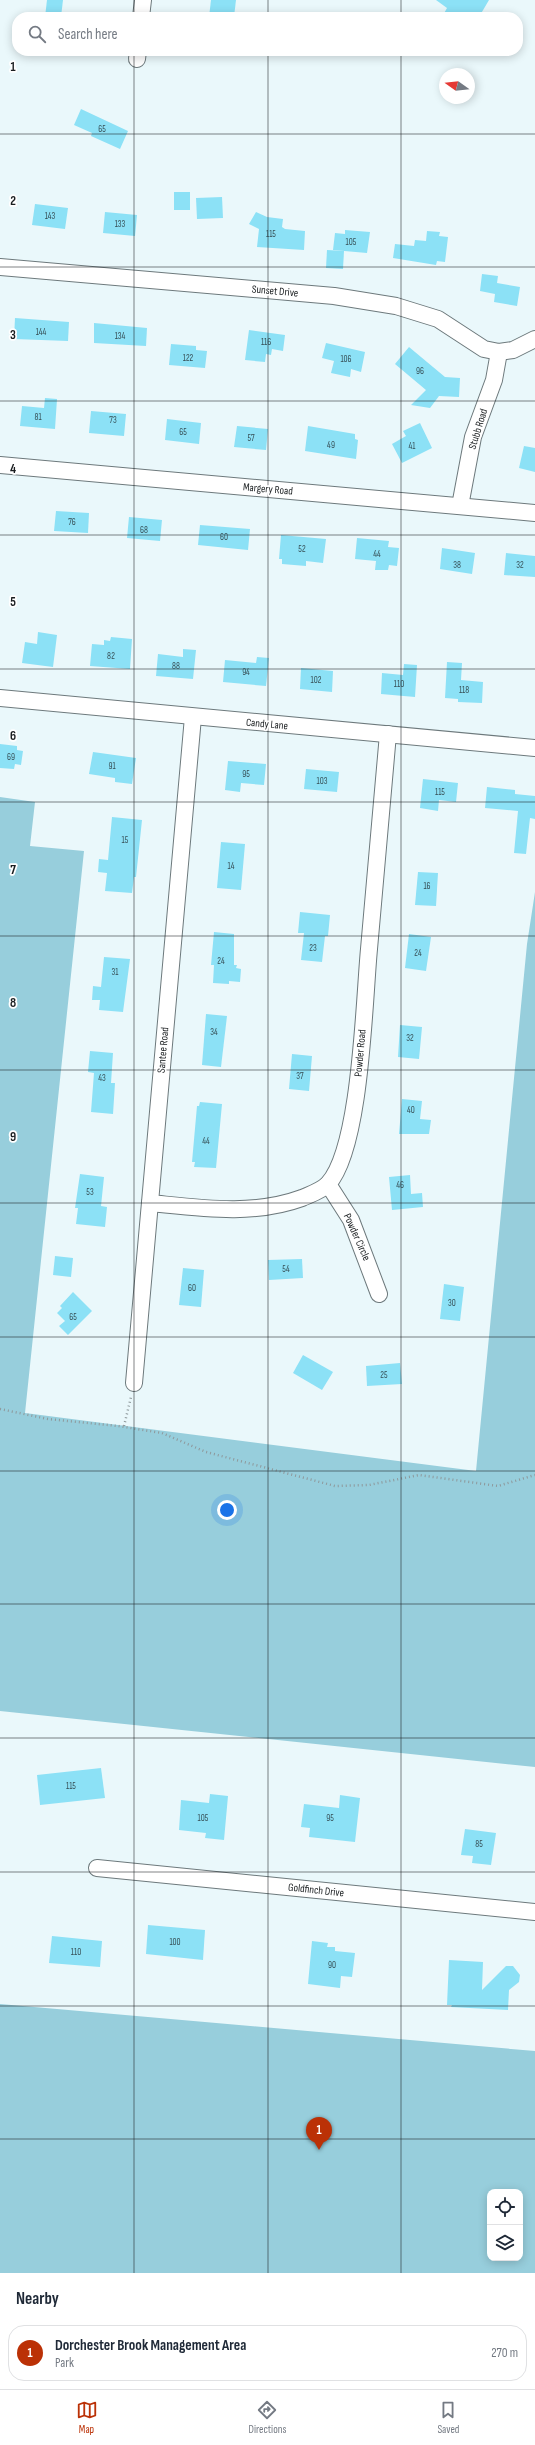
<!DOCTYPE html>
<style>
:root{--surface:#fff;--page:#f6f6f7;--text:#1f2937;--muted:#747a83;--line:#e0e1e3;--accent:#bb3106}
body{margin:0;font-family:"Sofia Sans Condensed",sans-serif;background:var(--page);color:var(--text)}
.controls{position:absolute;right:12px;bottom:12px;display:grid;overflow:hidden;border-radius:8px;box-shadow:0 2px 10px #0003}
.controls button{width:36px;height:36px;display:grid;place-items:center;padding:0;border:0;border-bottom:1px solid var(--line);background:var(--surface);color:var(--text);font:20px sans-serif}
.compass{position:absolute;left:439px;top:68px;width:36px;height:36px;border-radius:50%;background:var(--surface);box-shadow:0 2px 10px #0003;rotate:285deg}
.you{position:absolute;left:227px;top:1510px;width:14px;height:14px;margin:-10px;border:3px solid #fff;border-radius:50%;background:#1a73e8;box-shadow:0 0 0 6px #1a73e833}
.badge{display:grid;place-items:center;width:26px;height:26px;border-radius:50%;background:var(--accent);color:#fff;font-size:13px;font-weight:700}
.pin{position:absolute;translate:-50% -33px;filter:drop-shadow(0 1px 2px #0008)}
.pin::after{content:'';position:absolute;top:21px;width:14px;height:12px;background:inherit;clip-path:polygon(0 0,100% 0,50% 100%)}
.list{margin:0;padding:0;list-style:none}
h2{display:flex;justify-content:space-between;align-items:center;height:52px;margin:0;padding:0 16px;font-size:17px}
h2 small{font-size:13px;font-weight:400;color:var(--muted)}
.list li{display:grid;grid-template-columns:26px 1fr auto;gap:12px;align-items:center;box-sizing:border-box;height:56px;margin:0 8px 8px;padding:0 8px;border:1px solid var(--line);border-radius:16px}
.list b{display:block;font-size:15px;white-space:nowrap}
.list p{margin:0;font-size:13px;white-space:nowrap;color:var(--muted)}
.list em{font-size:13px;font-style:normal;color:var(--muted)}
.icon{flex:none;width:22px;height:22px;fill:none;stroke:currentColor;stroke-width:2;stroke-linecap:round;stroke-linejoin:round}
.map{position:relative;flex:none;width:535px;height:2273px;overflow:hidden}
.search{position:absolute;background:var(--surface);box-shadow:0 2px 10px #0003;left:12px;right:12px;top:12px;height:44px;display:flex;align-items:center;gap:10px;box-sizing:border-box;padding:0 14px;border-radius:16px;color:var(--muted);font-size:15px}
.sheet{height:116px;background:var(--surface)}
nav{display:flex;justify-content:space-around;align-items:center;box-sizing:border-box;height:56px;border-top:1px solid var(--line);background:var(--surface);font-size:11px;color:var(--muted)}
nav a{display:grid;justify-items:center;gap:2px}
nav .on{color:var(--accent)}
.map>svg:first-child{display:block}
.green{fill:#97cedc;fill-rule:evenodd}
.building{fill:#8ce1f6}
.lines{fill:none;stroke-linecap:round;stroke-linejoin:round}
.minor-casing{stroke:#6d797c;stroke-width:18}
.path{stroke:#8e989b;stroke-width:2.5;stroke-dasharray:1 3;stroke-linecap:butt}
.minor{stroke:#fff;stroke-width:16}
.grid{fill:none;stroke:#1a1e20;stroke-width:1;stroke-opacity:0.55}
.labels{text-anchor:middle;dominant-baseline:central;stroke-width:3.5;stroke-linejoin:round;paint-order:stroke}
.number-label{font-size:9px;fill:#364f56}
.street-label{font-size:11px;fill:#1a1e20;stroke:#fff}
.grid-label{font-size:13px;text-anchor:middle;font-weight:bold;fill:#1a1e20;stroke:#fff;stroke-width:3.5;stroke-linejoin:round;paint-order:stroke}
</style>
<div class="map">
<svg width="535" height="2273" viewBox="0 0 535 2273">
<rect width="100%" height="100%" fill="#eaf8fb"/>
<!-- green -->
<g class="green">
<path d="M 0,797 L 35,802 L 30,846 L 84,851 L 25,1413 L 476,1471 L 527,944 L 535,892 L 535,1767 L 0,1711 Z"/>
<path d="M 0,2004 L 535,2051 L 535,2273 L 0,2273 ZM 490,2192 L 520,2192 L 520,2258 L 490,2258 Z"/>
</g>
<!-- building -->
<g class="building">
<path d="M 47,0 L 63,0 L 61,17 L 45,17 Z"/>
<path d="M 211,0 L 236,0 L 234,17 L 209,17 Z"/>
<path d="M 436,0 L 489,0 L 479,17 L 442,17 L 447,8 Z"/>
<path d="M 81,109 L 128,131 L 120,149 L 91,136 L 92,133 L 74,125 Z"/>
<rect x="174" y="192" width="16" height="18"/>
<path d="M 222,197 L 223,218 L 197,219 L 196,198 Z"/>
<path d="M 35,204 L 68,208 L 65,229 L 32,225 Z"/>
<path d="M 105,212 L 137,215 L 135,236 L 103,233 Z"/>
<path d="M 256,212 L 267,217 L 283,219 L 282,227 L 285,229 L 305,231 L 304,250 L 257,247 L 259,229 L 249,224 Z"/>
<path d="M 345,230 L 370,232 L 367,253 L 333,250 L 335,233 L 345,234 Z"/>
<path d="M 427,231 L 440,232 L 439,236 L 448,237 L 445,262 L 437,261 L 436,265 L 393,258 L 395,244 L 414,246 L 415,240 L 426,241 Z"/>
<path d="M 327,250 L 344,251 L 343,269 L 326,268 Z"/>
<path d="M 482,274 L 498,276 L 497,283 L 520,287 L 517,306 L 494,302 L 495,294 L 480,291 Z"/>
<path d="M 15,318 L 69,322 L 68,341 L 14,339 Z"/>
<path d="M 94,323 L 147,328 L 146,346 L 94,343 Z"/>
<path d="M 249,330 L 285,335 L 283,351 L 272,349 L 271,355 L 266,354 L 265,362 L 245,360 Z"/>
<path d="M 326,343 L 365,352 L 361,372 L 351,369 L 350,377 L 331,373 L 334,361 L 322,358 Z"/>
<path d="M 171,344 L 196,346 L 196,350 L 207,351 L 205,368 L 169,365 Z"/>
<path d="M 409,347 L 445,377 L 460,378 L 459,397 L 439,396 L 430,408 L 411,405 L 426,390 L 395,364 Z"/>
<path d="M 45,398 L 57,399 L 55,429 L 20,426 L 22,406 L 44,408 Z"/>
<path d="M 91,411 L 126,414 L 124,436 L 89,433 Z"/>
<path d="M 167,419 L 201,423 L 199,444 L 165,440 Z"/>
<path d="M 420,423 L 432,448 L 402,463 L 392,444 L 406,436 L 403,431 Z"/>
<path d="M 237,426 L 268,429 L 266,450 L 234,447 Z"/>
<path d="M 308,426 L 355,434 L 355,439 L 358,440 L 356,459 L 305,451 Z"/>
<path d="M 524,446 L 535,448 L 535,472 L 519,468 Z"/>
<path d="M 56,511 L 89,513 L 88,533 L 54,531 Z"/>
<path d="M 129,517 L 162,520 L 160,541 L 127,538 Z"/>
<path d="M 200,525 L 250,529 L 248,550 L 198,545 Z"/>
<path d="M 281,535 L 326,539 L 323,563 L 306,561 L 306,566 L 282,564 L 282,559 L 279,559 Z"/>
<path d="M 357,538 L 389,541 L 388,547 L 399,548 L 397,566 L 389,565 L 388,570 L 375,570 L 376,561 L 355,559 Z"/>
<path d="M 442,548 L 475,553 L 472,574 L 440,569 Z"/>
<path d="M 506,553 L 535,556 L 535,577 L 504,575 Z"/>
<path d="M 38,632 L 57,635 L 53,667 L 22,663 L 25,642 L 37,644 Z"/>
<path d="M 111,637 L 132,639 L 130,669 L 90,666 L 92,644 L 104,645 L 104,640 L 110,641 Z"/>
<path d="M 183,649 L 196,650 L 193,679 L 156,676 L 158,654 L 183,657 Z"/>
<path d="M 257,657 L 269,658 L 266,686 L 223,682 L 225,660 L 256,663 Z"/>
<path d="M 447,662 L 462,663 L 461,680 L 483,682 L 482,703 L 458,702 L 458,699 L 445,698 Z"/>
<path d="M 404,664 L 417,665 L 415,697 L 381,694 L 382,673 L 403,675 Z"/>
<path d="M 301,668 L 333,671 L 332,692 L 300,689 Z"/>
<path d="M 0,744 L 17,746 L 17,750 L 23,751 L 21,765 L 15,764 L 14,769 L 0,768 Z"/>
<path d="M 93,752 L 136,758 L 132,784 L 115,782 L 115,778 L 89,774 Z"/>
<path d="M 228,761 L 266,764 L 264,785 L 241,783 L 240,792 L 225,790 Z"/>
<path d="M 306,769 L 339,772 L 337,792 L 304,789 Z"/>
<path d="M 423,779 L 458,783 L 456,802 L 439,800 L 438,811 L 420,808 Z"/>
<path d="M 487,787 L 515,790 L 515,794 L 535,796 L 535,819 L 530,818 L 526,854 L 514,853 L 518,811 L 485,808 Z"/>
<path d="M 112,817 L 142,820 L 136,877 L 134,877 L 132,893 L 105,891 L 107,873 L 98,872 L 99,859 L 108,860 Z"/>
<path d="M 221,842 L 245,844 L 241,890 L 217,888 Z"/>
<path d="M 418,872 L 438,873 L 436,906 L 415,905 Z"/>
<path d="M 300,912 L 330,915 L 328,936 L 325,936 L 322,962 L 301,960 L 304,933 L 298,933 Z"/>
<path d="M 214,932 L 234,934 L 234,965 L 237,965 L 236,968 L 241,969 L 240,982 L 229,981 L 229,984 L 213,983 L 214,965 L 211,965 Z"/>
<path d="M 409,934 L 431,937 L 426,971 L 405,968 Z"/>
<path d="M 104,957 L 130,959 L 123,1012 L 99,1010 L 100,1000 L 92,1000 L 93,986 L 101,987 Z"/>
<path d="M 206,1014 L 227,1016 L 221,1067 L 202,1065 Z"/>
<path d="M 400,1025 L 422,1027 L 419,1059 L 398,1057 Z"/>
<path d="M 90,1051 L 113,1053 L 111,1083 L 115,1083 L 113,1114 L 91,1112 L 94,1073 L 88,1072 Z"/>
<path d="M 292,1054 L 312,1056 L 309,1091 L 289,1089 Z"/>
<path d="M 402,1099 L 422,1101 L 420,1119 L 431,1120 L 429,1134 L 399,1134 Z"/>
<path d="M 200,1102 L 222,1104 L 216,1168 L 194,1167 L 195,1162 L 192,1162 L 197,1106 L 199,1106 Z"/>
<path d="M 80,1174 L 104,1177 L 101,1206 L 107,1207 L 105,1227 L 76,1224 L 78,1208 L 75,1208 Z"/>
<path d="M 410,1175 L 411,1194 L 422,1193 L 423,1207 L 392,1210 L 389,1177 Z"/>
<path d="M 55,1256 L 73,1258 L 71,1277 L 53,1275 Z"/>
<path d="M 302,1259 L 303,1278 L 269,1280 L 268,1260 Z"/>
<path d="M 183,1268 L 204,1270 L 201,1307 L 179,1305 Z"/>
<path d="M 444,1284 L 464,1287 L 460,1321 L 440,1319 Z"/>
<path d="M 73,1292 L 92,1311 L 68,1335 L 59,1326 L 65,1321 L 57,1313 L 62,1308 L 60,1306 Z"/>
<path d="M 303,1355 L 333,1372 L 322,1390 L 293,1373 Z"/>
<path d="M 400,1363 L 402,1384 L 367,1386 L 366,1366 Z"/>
<path d="M 101,1768 L 105,1798 L 40,1805 L 37,1775 Z"/>
<path d="M 210,1794 L 228,1796 L 224,1840 L 205,1838 L 206,1833 L 179,1830 L 181,1800 L 209,1803 Z"/>
<path d="M 340,1795 L 360,1798 L 355,1842 L 309,1837 L 310,1828 L 301,1827 L 304,1804 L 339,1808 Z"/>
<path d="M 465,1829 L 496,1833 L 491,1865 L 472,1863 L 473,1856 L 461,1855 Z"/>
<path d="M 148,1925 L 205,1930 L 203,1960 L 146,1954 Z"/>
<path d="M 52,1936 L 102,1941 L 100,1967 L 49,1963 Z"/>
<path d="M 312,1941 L 328,1943 L 327,1947 L 335,1947 L 335,1951 L 355,1953 L 352,1977 L 341,1976 L 340,1988 L 308,1984 Z"/>
<path d="M 449,1960 L 483,1962 L 482,1990 L 506,1966 L 513,1966 L 520,1975 L 519,1982 L 509,1990 L 508,2010 L 451,2007 L 452,2005 L 447,2005 Z"/>
</g>
<g class="lines">
<!-- minor casing -->
<g class="minor-casing">
<g id="minor">
<path d="M 141,17 L 143,0"/>
<path d="M 137,59 L 138,51"/>
<path d="M 0,267 L 334,296 L 396,306 L 438,319 L 484,349 L 499,352 L 513,350 L 535,339"/>
<path d="M 0,465 L 535,513"/>
<path d="M 460,506 L 473,437 L 494,380 L 499,352"/>
<path d="M 0,698 L 535,748"/>
<path d="M 328,1184 L 351,1220 L 379,1294"/>
<path d="M 150,1203 C 201,1208 253,1216 302,1198 C 311,1194 321,1191 328,1184 C 361,1148 364,1001 369,949 C 375,877 382,806 388,734"/>
<path d="M 134,1383 L 193,717"/>
<path d="M 97,1868 L 535,1912"/>
</g>
</g>
<!-- path -->
<g class="path">
<path d="M 0,1409 L 48,1419 L 118,1426 L 162,1433 L 206,1452 L 335,1486 L 369,1485 L 419,1475 L 498,1486 L 535,1475"/>
<path d="M 124,1426 L 131,1397"/>
</g>
<!-- minor -->
<use href="#minor" class="minor"/>
</g>
<!-- grid -->
<path class="grid" d="M 134,0 L 134,17M 268,0 L 268,17M 401,0 L 401,17M 134,51 L 134,2273M 268,51 L 268,2273M 401,51 L 401,2273M 0,134 L 535,134M 0,267 L 535,267M 0,401 L 535,401M 0,535 L 535,535M 0,669 L 535,669M 0,802 L 535,802M 0,936 L 535,936M 0,1070 L 535,1070M 0,1203 L 535,1203M 0,1337 L 535,1337M 0,1471 L 535,1471M 0,1604 L 535,1604M 0,1738 L 535,1738M 0,1872 L 535,1872M 0,2006 L 535,2006M 0,2139 L 535,2139"/>
<g class="labels">
<!-- number labels -->
<g class="number-label">
<text x="102" y="129">65</text>
<text x="50" y="216">143</text>
<text x="120" y="224">133</text>
<text x="271" y="234">115</text>
<text x="351" y="242">105</text>
<text x="41" y="332">144</text>
<text x="120" y="336">134</text>
<text x="266" y="342">116</text>
<text x="188" y="358">122</text>
<text x="346" y="359">106</text>
<text x="420" y="371">96</text>
<text x="38" y="417">81</text>
<text x="113" y="420">73</text>
<text x="183" y="432">65</text>
<text x="251" y="438">57</text>
<text x="331" y="445">49</text>
<text x="412" y="446">41</text>
<text x="72" y="522">76</text>
<text x="144" y="530">68</text>
<text x="224" y="537">60</text>
<text x="302" y="549">52</text>
<text x="377" y="554">44</text>
<text x="457" y="565">38</text>
<text x="520" y="565">32</text>
<text x="111" y="656">82</text>
<text x="176" y="666">88</text>
<text x="246" y="672">94</text>
<text x="316" y="680">102</text>
<text x="399" y="684">110</text>
<text x="464" y="690">118</text>
<text x="11" y="757">69</text>
<text x="112" y="766">91</text>
<text x="246" y="774">95</text>
<text x="322" y="781">103</text>
<text x="440" y="792">115</text>
<text x="125" y="840">15</text>
<text x="231" y="866">14</text>
<text x="427" y="886">16</text>
<text x="313" y="948">23</text>
<text x="418" y="953">24</text>
<text x="221" y="961">24</text>
<text x="115" y="972">31</text>
<text x="214" y="1032">34</text>
<text x="410" y="1038">32</text>
<text x="300" y="1076">37</text>
<text x="102" y="1078">43</text>
<text x="411" y="1110">40</text>
<text x="206" y="1141">44</text>
<text x="400" y="1185">46</text>
<text x="90" y="1192">53</text>
<text x="286" y="1269">54</text>
<text x="192" y="1288">60</text>
<text x="452" y="1303">30</text>
<text x="73" y="1317">65</text>
<text x="384" y="1375">25</text>
<text x="71" y="1786">115</text>
<text x="203" y="1818">105</text>
<text x="330" y="1818">95</text>
<text x="479" y="1844">85</text>
<text x="175" y="1942">100</text>
<text x="76" y="1952">110</text>
<text x="332" y="1965">90</text>
</g>
<!-- street labels -->
<g class="street-label">
<text transform="translate(275 291) rotate(5)">Sunset Drive</text>
<text transform="translate(478 429) rotate(-73)">Stubb Road</text>
<text transform="translate(268 489) rotate(5)">Margery Road</text>
<text transform="translate(267 724) rotate(5)">Candy Lane</text>
<text transform="translate(163 1050) rotate(-85)">Santee Road</text>
<text transform="translate(360 1053) rotate(-85)">Powder Road</text>
<text transform="translate(357 1237) rotate(66)">Powder Circle</text>
<text transform="translate(316 1890) rotate(6)">Goldfinch Drive</text>
</g>
</g>
<g class="grid-label">
<text x="13" y="71">1</text>
<text x="13" y="205">2</text>
<text x="13" y="339">3</text>
<text x="13" y="473">4</text>
<text x="13" y="606">5</text>
<text x="13" y="740">6</text>
<text x="13" y="874">7</text>
<text x="13" y="1007">8</text>
<text x="13" y="1141">9</text>
</g>
</svg>
<div class="controls">
<button><svg class="icon" aria-label="locate" viewBox="0 0 24 24"><circle cx="12" cy="12" r="6"/><path d="M12 2v4M12 18v4M2 12h4M18 12h4"/></svg></button>
<button><svg class="icon" aria-label="layers" viewBox="0 0 24 24"><path d="M12 4l9 5-9 5-9-5zM3 14l9 5 9-5"/></svg></button>
</div>
<svg class="compass" viewBox="-18 -18 36 36"><path d="M0-13l5 13h-10z" fill="#e53935"/><path d="M0 13l5-13h-10z" fill="#747a83"/></svg>
<div class="you"></div>
<div class="pin badge" style="left:319px;top:2150px">1</div>
<div class="search"><svg class="icon" aria-label="search" viewBox="0 0 24 24"><circle cx="10" cy="10" r="6"/><path d="M15 15l6 6"/></svg>Search here</div>
</div>
<section class="sheet">
<h2>Nearby<small></small></h2>
<ul class="list">
<li><span class="badge">1</span><div><b>Dorchester Brook Management Area</b><p>Park</p></div><em>270 m</em></li>
</ul>
</section>
<nav>
<a class="on"><svg class="icon" aria-label="map" viewBox="0 0 24 24"><path d="M3 6l6-2 6 2 6-2v14l-6 2-6-2-6 2zM9 4v14M15 6v14"/></svg>Map</a>
<a><svg class="icon" aria-label="directions" viewBox="0 0 24 24"><path d="M12 3l9 9-9 9-9-9zM9 14v-3h6M13 9l2 2-2 2"/></svg>Directions</a>
<a><svg class="icon" aria-label="saved" viewBox="0 0 24 24"><path d="M7 4h10v16l-5-4-5 4z"/></svg>Saved</a>
</nav>
